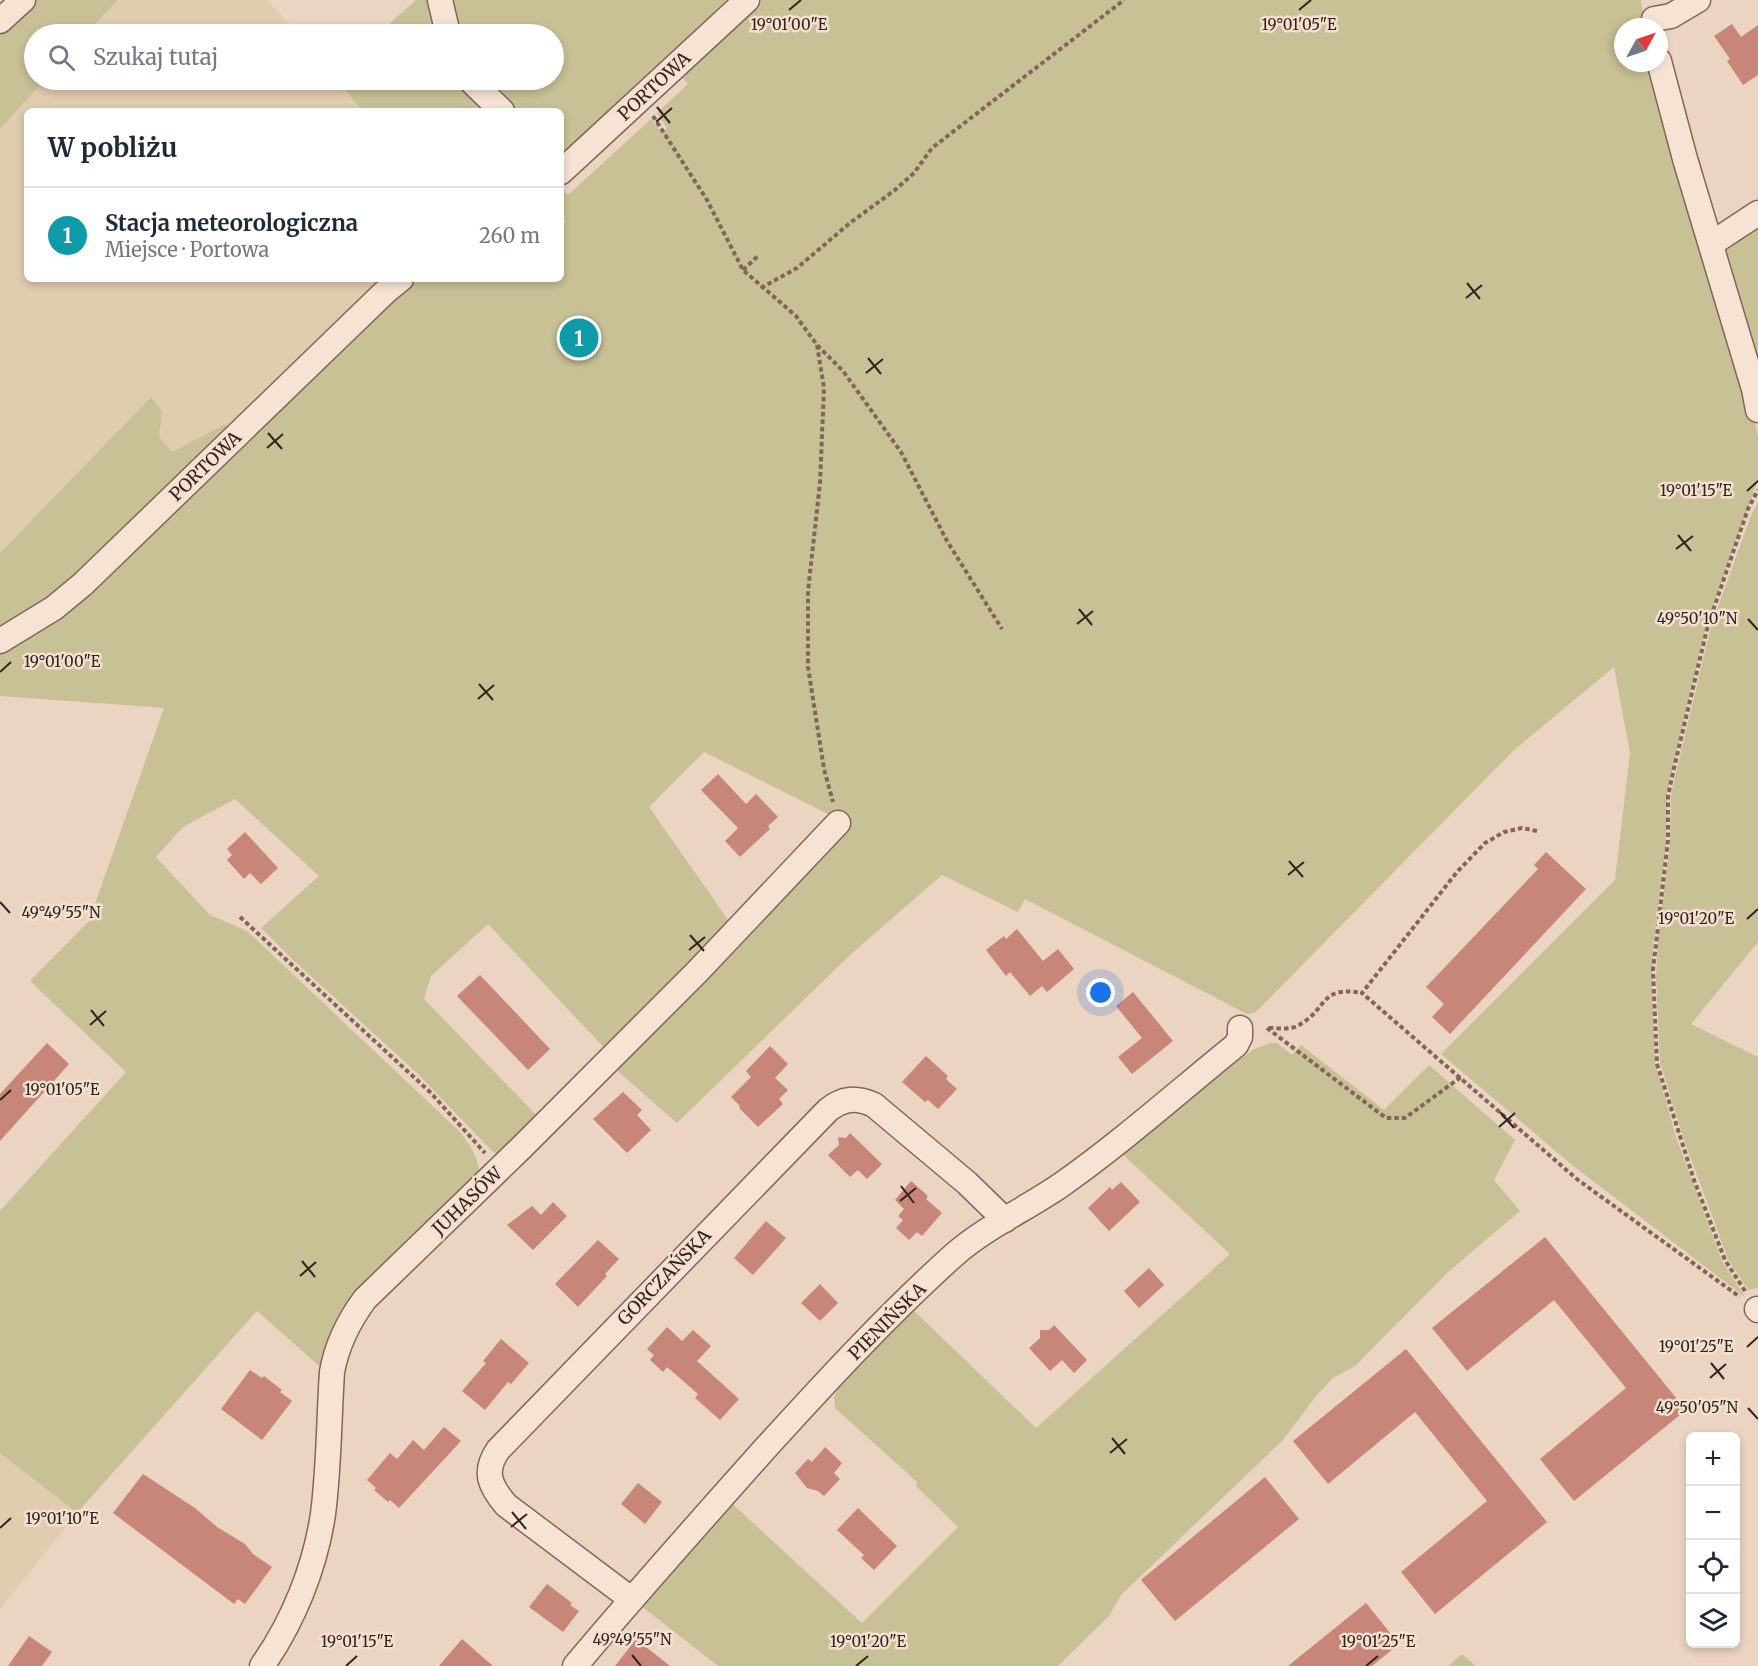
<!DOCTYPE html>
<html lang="pl">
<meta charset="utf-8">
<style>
:root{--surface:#fff;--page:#f2f2f3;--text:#1f2937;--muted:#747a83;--line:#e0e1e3;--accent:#0f766e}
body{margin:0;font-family:Merriweather,serif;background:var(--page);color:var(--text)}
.controls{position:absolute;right:18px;bottom:18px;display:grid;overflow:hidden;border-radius:9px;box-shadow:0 3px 9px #0003}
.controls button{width:54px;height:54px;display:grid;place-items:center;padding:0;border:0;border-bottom:2px solid var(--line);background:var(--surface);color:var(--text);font:30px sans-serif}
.compass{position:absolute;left:1614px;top:18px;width:54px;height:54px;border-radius:50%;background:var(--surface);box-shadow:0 3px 9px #0003;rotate:50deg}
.you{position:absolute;left:1101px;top:993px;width:21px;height:21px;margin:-15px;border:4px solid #fff;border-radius:50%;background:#1a73e8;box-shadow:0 0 0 9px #1a73e833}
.badge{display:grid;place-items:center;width:39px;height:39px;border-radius:50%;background:var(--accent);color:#fff;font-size:20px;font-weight:700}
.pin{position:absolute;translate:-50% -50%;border:3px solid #fff;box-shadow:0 2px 6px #0006}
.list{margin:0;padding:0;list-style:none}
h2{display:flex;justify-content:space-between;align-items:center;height:78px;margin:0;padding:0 24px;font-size:26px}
h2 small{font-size:20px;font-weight:400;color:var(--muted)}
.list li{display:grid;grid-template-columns:39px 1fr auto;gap:18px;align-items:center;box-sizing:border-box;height:96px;padding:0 24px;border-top:2px solid var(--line)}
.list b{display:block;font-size:22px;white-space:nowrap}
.list p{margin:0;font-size:20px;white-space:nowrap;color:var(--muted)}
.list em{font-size:20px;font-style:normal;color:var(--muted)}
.icon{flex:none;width:33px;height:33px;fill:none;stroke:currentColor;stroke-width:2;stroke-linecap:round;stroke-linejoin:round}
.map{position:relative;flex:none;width:1758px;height:1666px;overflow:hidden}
.search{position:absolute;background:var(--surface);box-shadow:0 3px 9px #0003;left:24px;top:24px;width:540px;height:66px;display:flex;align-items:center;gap:15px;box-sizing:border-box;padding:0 21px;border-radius:33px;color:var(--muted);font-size:22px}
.panel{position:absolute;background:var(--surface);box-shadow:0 3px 9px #0003;left:24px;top:108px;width:540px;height:174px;border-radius:9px}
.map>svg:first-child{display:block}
.farmland{fill:#e0ccaf}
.green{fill:#c8c196}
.building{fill:#c78679}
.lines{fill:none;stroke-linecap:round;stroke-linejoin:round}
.minor-casing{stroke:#83655a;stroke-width:27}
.path{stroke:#83655a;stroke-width:4;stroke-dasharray:4.5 3;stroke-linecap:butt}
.minor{stroke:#f7e3d4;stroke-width:24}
.ticks{fill:none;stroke:#34221d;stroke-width:2}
.labels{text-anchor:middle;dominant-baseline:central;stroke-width:5;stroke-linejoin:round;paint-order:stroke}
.street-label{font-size:18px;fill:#34221d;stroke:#f3e0d0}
.ticks-label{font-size:15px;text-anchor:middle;fill:#34221d;stroke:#f3e0d0;stroke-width:5;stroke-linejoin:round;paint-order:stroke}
</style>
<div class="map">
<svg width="1758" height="1666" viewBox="0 0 1758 1666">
<rect width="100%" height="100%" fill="#ebd4c1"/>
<!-- farmland -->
<g class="farmland">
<path d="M 118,0 L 267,0 L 298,34 L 86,34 Z"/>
<path d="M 45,80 L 337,80 L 363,111 L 27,111 L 27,279 L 391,279 L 233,430 L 224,425 L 172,452 L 159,437 L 162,411 L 151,397 L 0,553 L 0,129 Z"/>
<path d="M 0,1453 L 77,1513 L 0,1609 Z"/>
</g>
<!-- green -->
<g class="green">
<path d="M 32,0 L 118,0 L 86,34 L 34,34 L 34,80 L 45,80 L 0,129 L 0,31 Z"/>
<path d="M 416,0 L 435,0 L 444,34 L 378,34 Z"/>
<path d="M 444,0 L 739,0 L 570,150 L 561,151 L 561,111 L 510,111 L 477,80 L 554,80 L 554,34 L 454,34 Z"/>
<path d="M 753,0 L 1641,0 L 1645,27 L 1623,27 L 1623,63 L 1654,63 L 1749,389 L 1758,437 L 1758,480 L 1706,626 L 1667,792 L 1666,845 L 1653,947 L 1652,988 L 1655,1063 L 1676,1137 L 1722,1261 L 1745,1297 L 1572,1165 L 1441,1054 L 1615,880 L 1630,753 L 1614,667 L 1513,751 L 1256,1012 L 1247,1014 L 1025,899 L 1018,912 L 942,875 L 851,954 L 677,1123 L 613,1067 L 834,817 L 704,752 L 649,807 L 731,924 L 608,1052 L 488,924 L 431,976 L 424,999 L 541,1120 L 499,1155 L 492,1151 L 416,1072 L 291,958 L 261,928 L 319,876 L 235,799 L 183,827 L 156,857 L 210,915 L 247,931 L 459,1131 C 471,1146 480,1159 480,1179 L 430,1226 L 326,1372 L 257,1311 L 77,1513 L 0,1453 L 0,1211 L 126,1072 L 30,981 L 89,921 L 164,708 L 0,696 L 0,650 L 251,432 L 261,431 L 336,350 L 413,279 L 561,279 L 561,225 L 566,221 L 561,218 L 561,188 L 568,195 L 651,119 L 662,134 L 667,128 L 657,113 L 688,84 L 679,73 Z"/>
<path d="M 337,80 L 464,80 L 495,111 L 363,111 Z"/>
<path d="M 1758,222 L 1758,389 L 1723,246 Z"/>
<path d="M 151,397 L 162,411 L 159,437 L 172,452 L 225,424 L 233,430 L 79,578 L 0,632 L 0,553 Z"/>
<path d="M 1758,502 L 1758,942 L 1691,1024 L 1758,1057 L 1758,1288 L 1748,1290 L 1728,1259 L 1684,1140 L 1660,1063 L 1656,977 L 1658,938 L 1670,844 L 1671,794 L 1711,626 L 1752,513 Z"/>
<path d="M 1270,1043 L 1277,1043 L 1292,1055 L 1301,1045 L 1384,1110 L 1429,1065 L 1515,1140 L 1494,1180 L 1520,1211 L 1447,1273 L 1355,1366 L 1333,1378 L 1316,1396 L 1283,1440 L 1121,1595 L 1109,1616 L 1058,1666 L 718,1666 L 640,1605 L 727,1499 L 862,1623 L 958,1527 L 916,1486 L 917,1482 L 835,1408 L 834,1398 L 839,1385 L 909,1306 L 1036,1428 L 1230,1254 L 1119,1151 L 1254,1049 Z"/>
<path d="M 1462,1654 L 1476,1666 L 1448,1666 Z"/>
</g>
<!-- building -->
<g class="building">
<path d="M 1732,24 L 1741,37 L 1758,25 L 1758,75 L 1743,85 L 1727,61 L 1730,59 L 1714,36 Z"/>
<path d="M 718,774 L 746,804 L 756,794 L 778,817 L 768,826 L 770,829 L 740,857 L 725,841 L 738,828 L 701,790 Z"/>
<path d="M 245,832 L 278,868 L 261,884 L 250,873 L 244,879 L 227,860 L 232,855 L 227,849 Z"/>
<path d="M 1546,852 L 1586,889 L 1450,1034 L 1432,1017 L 1444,1004 L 1426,987 L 1538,869 L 1534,865 Z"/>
<path d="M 1017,929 L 1043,961 L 1058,949 L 1074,969 L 1047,992 L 1042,986 L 1030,996 L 1010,972 L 1006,976 L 986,950 L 1004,936 L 1006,939 Z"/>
<path d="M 480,975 L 550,1049 L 528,1070 L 457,996 Z"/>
<path d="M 1133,992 L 1173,1041 L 1132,1074 L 1118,1057 L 1142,1038 L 1116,1006 Z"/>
<path d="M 47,1043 L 69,1064 L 0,1141 L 0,1094 Z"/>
<path d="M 770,1046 L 788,1064 L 775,1078 L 788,1090 L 779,1099 L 783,1104 L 758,1127 L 740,1109 L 739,1105 L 731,1097 L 751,1077 L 746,1071 Z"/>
<path d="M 926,1056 L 948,1076 L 946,1079 L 957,1089 L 938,1109 L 928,1100 L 925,1102 L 902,1082 Z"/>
<path d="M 623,1092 L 642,1110 L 637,1115 L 651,1130 L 627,1153 L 593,1119 Z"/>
<path d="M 850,1133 L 882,1164 L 867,1179 L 858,1170 L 850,1177 L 828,1155 L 839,1145 L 838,1137 L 846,1138 Z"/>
<path d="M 911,1181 L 928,1196 L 926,1199 L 942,1213 L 922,1236 L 917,1232 L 909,1240 L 896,1228 L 903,1220 L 898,1216 L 904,1209 L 895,1200 Z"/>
<path d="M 1121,1182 L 1140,1202 L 1109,1231 L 1088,1208 L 1110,1187 L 1112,1190 Z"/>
<path d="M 553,1202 L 567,1216 L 533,1250 L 507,1225 L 532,1206 L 541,1215 Z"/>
<path d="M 766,1221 L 786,1238 L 753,1275 L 734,1258 Z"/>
<path d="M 1545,1237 L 1686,1410 L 1574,1501 L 1540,1459 L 1626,1388 L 1554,1300 L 1467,1371 L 1432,1328 Z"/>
<path d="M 598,1240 L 619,1259 L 605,1274 L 607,1276 L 578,1307 L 555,1284 Z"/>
<path d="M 1149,1268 L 1164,1285 L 1139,1308 L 1124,1291 Z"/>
<path d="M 820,1284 L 838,1303 L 820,1321 L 801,1303 Z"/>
<path d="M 1054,1325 L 1087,1360 L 1074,1373 L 1062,1360 L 1050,1371 L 1029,1348 L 1040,1338 L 1040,1330 L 1049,1330 Z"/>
<path d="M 667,1327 L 682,1341 L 693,1330 L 711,1346 L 697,1361 L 739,1399 L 720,1420 L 695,1398 L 698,1394 L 667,1367 L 663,1372 L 650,1360 L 654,1355 L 647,1349 Z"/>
<path d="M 501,1339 L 529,1363 L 511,1384 L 508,1382 L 485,1410 L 462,1391 L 486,1363 L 483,1361 Z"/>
<path d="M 1406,1349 L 1547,1522 L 1435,1614 L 1401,1572 L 1487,1501 L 1415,1412 L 1328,1484 L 1293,1441 Z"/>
<path d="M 250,1370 L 262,1378 L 264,1376 L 282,1390 L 280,1392 L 292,1401 L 262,1440 L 221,1409 Z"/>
<path d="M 444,1427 L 461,1441 L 399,1508 L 390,1500 L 388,1502 L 374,1490 L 376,1488 L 367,1480 L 390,1453 L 397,1459 L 413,1440 L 424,1450 Z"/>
<path d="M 825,1447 L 842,1463 L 834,1473 L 840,1479 L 824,1496 L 818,1491 L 807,1488 L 795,1473 L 808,1459 L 812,1462 Z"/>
<path d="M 143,1474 L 195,1508 L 217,1527 L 245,1544 L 253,1554 L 272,1567 L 245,1604 L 238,1599 L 234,1604 L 113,1513 Z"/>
<path d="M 1265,1477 L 1299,1519 L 1175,1621 L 1141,1580 Z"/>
<path d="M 638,1483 L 662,1502 L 645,1524 L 621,1504 Z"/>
<path d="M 858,1508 L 897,1546 L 874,1570 L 861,1558 L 864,1555 L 837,1530 Z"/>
<path d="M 547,1584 L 572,1603 L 570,1605 L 579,1611 L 563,1632 L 529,1607 Z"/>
<path d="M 1366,1603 L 1399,1644 L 1372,1666 L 1288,1666 Z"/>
<path d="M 29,1636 L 52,1652 L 42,1666 L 8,1666 Z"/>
<path d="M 462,1639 L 493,1666 L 439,1666 Z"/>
<path d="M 636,1639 L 670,1666 L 615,1666 Z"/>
</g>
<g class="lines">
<!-- minor casing -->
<g class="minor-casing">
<g id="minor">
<path d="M 440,0 L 448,34"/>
<path d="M 1654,19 L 1671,16 L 1698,0"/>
<path d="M 0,21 L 23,0"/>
<path d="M 1659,61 L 1685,159 L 1754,389 L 1758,410"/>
<path d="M 470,80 L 502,111"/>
<path d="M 561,172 L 747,0"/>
<path d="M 1711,244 L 1758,213"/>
<path d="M 0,641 L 54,608 L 83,584 L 385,292 L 401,279"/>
<path d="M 1757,1309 L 1758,1310"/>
<path d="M 631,1599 L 506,1505 C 490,1486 483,1472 498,1450 L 828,1110 C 843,1098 856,1097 874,1105 L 967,1183 L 1005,1220"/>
<path d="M 262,1666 C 293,1622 315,1568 323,1514 C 329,1469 329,1417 332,1372 C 337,1344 348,1322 365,1299 L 521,1148 L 697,972 L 838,823"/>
<path d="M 575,1666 C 636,1593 699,1523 762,1452 C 823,1385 886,1316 954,1255 C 986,1227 1026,1209 1061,1185 C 1122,1142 1178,1092 1236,1045 L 1240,1037 L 1240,1028"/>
</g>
</g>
<!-- path -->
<g class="path">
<path d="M 653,116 L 707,200 L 743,270 L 796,316 L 817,345 L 843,371 L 901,452 L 947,541 L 1002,629"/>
<path d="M 743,270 L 759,255"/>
<path d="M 761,288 L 797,268 L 850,223 L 895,190 L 914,173 L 932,148 L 1124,0"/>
<path d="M 817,345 L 824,388 L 820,483 L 808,591 L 808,667 L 824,769 L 833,802"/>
<path d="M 1537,831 L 1522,828 L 1504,832 L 1485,843 L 1457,872 L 1362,993 L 1578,1180 L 1740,1297"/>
<path d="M 240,917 L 430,1092 L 485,1153"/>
<path d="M 1267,1028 L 1386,1118 L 1405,1118 L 1461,1077"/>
<path d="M 1269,1028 C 1278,1028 1289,1030 1297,1026 C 1328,1011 1318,985 1362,993"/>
<path d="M 1745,1291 L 1725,1260 L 1694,1180 L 1657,1064 L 1653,970 L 1668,840 L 1668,796 L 1674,768 L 1708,625 L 1748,509 L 1758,490"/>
</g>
<!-- minor -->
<use href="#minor" class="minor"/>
</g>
<!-- ticks -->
<path class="ticks" d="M 789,10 L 801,0M 1299,10 L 1311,0M 657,107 L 670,123M 656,122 L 672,108M 1467,283 L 1480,299M 1466,298 L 1482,285M 868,358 L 881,374M 866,373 L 883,359M 268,433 L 282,449M 267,448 L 283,434M 1747,491 L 1758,481M 1678,535 L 1691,551M 1676,549 L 1693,536M 1079,609 L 1092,625M 1748,619 L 1758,630M 1077,624 L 1093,611M 0,672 L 11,662M 479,684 L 493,700M 478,699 L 494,685M 1289,861 L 1303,877M 1288,875 L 1304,862M 0,902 L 10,913M 1747,919 L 1758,909M 690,935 L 704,951M 689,950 L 705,937M 91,1010 L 104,1026M 90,1025 L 106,1011M 0,1100 L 11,1090M 1500,1112 L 1514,1128M 1499,1127 L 1515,1113M 901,1186 L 914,1203M 900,1201 L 916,1188M 302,1261 L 315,1277M 300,1276 L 316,1262M 1747,1347 L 1758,1337M 1711,1363 L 1724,1379M 1710,1378 L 1726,1364M 1748,1408 L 1758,1419M 1112,1438 L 1125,1454M 1110,1453 L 1127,1439M 512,1512 L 526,1529M 511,1527 L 527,1514M 0,1528 L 11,1518M 632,1655 L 641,1666M 346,1666 L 357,1656M 856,1666 L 868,1656M 1366,1666 L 1378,1656"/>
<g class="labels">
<!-- street labels -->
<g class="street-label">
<text transform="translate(654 86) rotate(-43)">PORTOWA</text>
<text transform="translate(205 466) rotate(-44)">PORTOWA</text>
<text transform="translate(467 1201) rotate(-44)">JUHASÓW</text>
<text transform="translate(664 1277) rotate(-46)">GORCZAŃSKA</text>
<text transform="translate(887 1321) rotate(-45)">PIENIŃSKA</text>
</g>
</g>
<g class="ticks-label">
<text x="789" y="30">19°01'00"E</text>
<text x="1299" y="30">19°01'05"E</text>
<text x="1696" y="496">19°01'15"E</text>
<text x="1697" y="624">49°50'10"N</text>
<text x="62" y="667">19°01'00"E</text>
<text x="61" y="918">49°49'55"N</text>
<text x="1696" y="924">19°01'20"E</text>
<text x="62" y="1095">19°01'05"E</text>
<text x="1696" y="1352">19°01'25"E</text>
<text x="1697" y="1413">49°50'05"N</text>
<text x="62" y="1524">19°01'10"E</text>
<text x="632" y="1645">49°49'55"N</text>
<text x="357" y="1647">19°01'15"E</text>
<text x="868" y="1647">19°01'20"E</text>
<text x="1378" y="1647">19°01'25"E</text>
</g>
</svg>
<div class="controls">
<button>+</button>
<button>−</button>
<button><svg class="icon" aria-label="locate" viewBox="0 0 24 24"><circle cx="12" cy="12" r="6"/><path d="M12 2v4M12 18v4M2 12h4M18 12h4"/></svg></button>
<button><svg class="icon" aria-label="layers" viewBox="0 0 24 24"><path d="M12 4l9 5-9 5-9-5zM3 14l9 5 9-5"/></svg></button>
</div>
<svg class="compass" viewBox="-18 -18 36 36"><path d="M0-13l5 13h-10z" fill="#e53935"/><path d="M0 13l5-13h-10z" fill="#747a83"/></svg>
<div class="you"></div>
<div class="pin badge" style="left:579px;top:338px;background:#0f9aa8">1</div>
<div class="search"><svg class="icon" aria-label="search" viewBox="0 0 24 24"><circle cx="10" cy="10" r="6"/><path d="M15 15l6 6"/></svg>Szukaj tutaj</div>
<section class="panel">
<h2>W pobliżu<small></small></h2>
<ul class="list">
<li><span class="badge" style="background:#0f9aa8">1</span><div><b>Stacja meteorologiczna</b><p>Miejsce · Portowa</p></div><em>260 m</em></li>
</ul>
</section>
</div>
